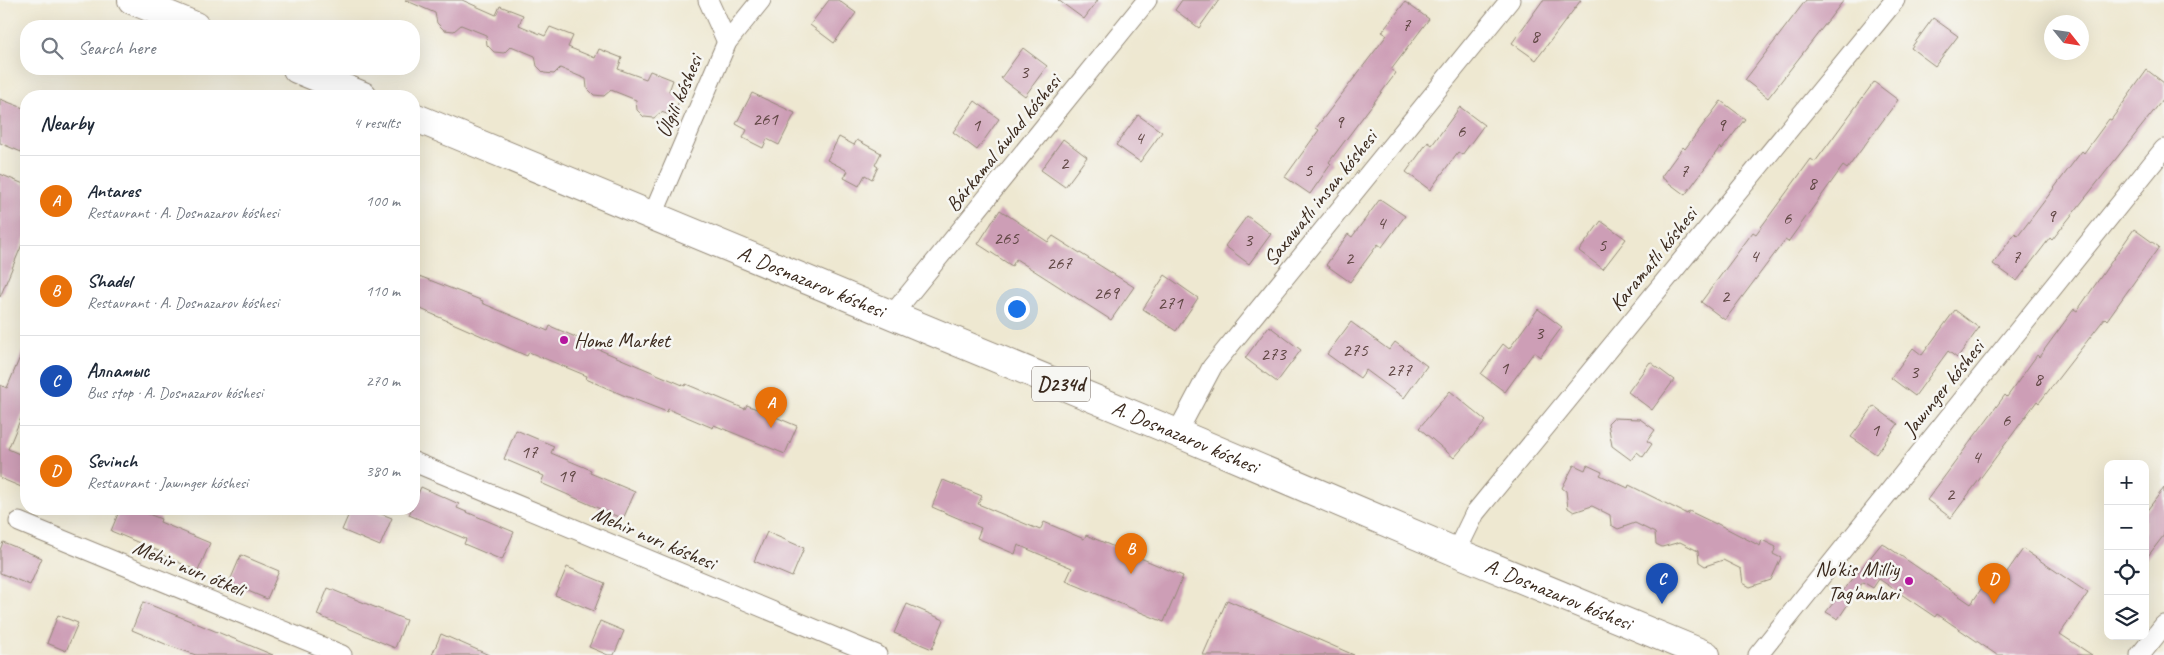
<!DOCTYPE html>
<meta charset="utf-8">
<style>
:root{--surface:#fff;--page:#f2f2f3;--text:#1f2937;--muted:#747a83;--line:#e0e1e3;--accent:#b5179e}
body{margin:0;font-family:Caveat,sans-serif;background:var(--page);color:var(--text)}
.controls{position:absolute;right:15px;bottom:15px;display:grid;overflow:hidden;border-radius:10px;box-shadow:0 5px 20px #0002}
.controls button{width:45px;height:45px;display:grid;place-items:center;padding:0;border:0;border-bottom:1px solid var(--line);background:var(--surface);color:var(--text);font:25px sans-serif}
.compass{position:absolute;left:2044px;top:15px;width:45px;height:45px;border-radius:50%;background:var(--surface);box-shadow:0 5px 20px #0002;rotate:120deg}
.you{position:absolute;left:1016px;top:308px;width:18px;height:18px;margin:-12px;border:4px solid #fff;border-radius:50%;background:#1a73e8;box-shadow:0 0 0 8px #1a73e833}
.badge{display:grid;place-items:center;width:32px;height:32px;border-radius:50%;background:var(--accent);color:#fff;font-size:16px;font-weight:700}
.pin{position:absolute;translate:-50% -41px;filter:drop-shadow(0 1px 2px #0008)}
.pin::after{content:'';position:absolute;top:26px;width:18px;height:15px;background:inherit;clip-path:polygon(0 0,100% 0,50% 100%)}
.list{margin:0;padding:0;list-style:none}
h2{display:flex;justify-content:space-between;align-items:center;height:65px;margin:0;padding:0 20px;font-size:21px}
h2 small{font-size:16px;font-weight:400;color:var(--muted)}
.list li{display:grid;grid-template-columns:32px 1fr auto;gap:15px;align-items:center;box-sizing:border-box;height:90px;padding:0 20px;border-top:1px solid var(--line)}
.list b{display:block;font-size:19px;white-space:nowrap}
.list p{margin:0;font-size:16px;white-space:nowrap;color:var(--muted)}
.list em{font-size:16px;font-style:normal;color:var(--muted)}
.icon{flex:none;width:28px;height:28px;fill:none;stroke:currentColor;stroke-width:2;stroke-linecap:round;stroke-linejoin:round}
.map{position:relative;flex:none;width:2164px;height:655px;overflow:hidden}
.search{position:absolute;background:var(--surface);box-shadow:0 5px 20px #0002;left:20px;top:20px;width:400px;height:55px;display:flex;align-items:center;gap:12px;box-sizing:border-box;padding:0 18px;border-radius:20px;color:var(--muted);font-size:19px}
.panel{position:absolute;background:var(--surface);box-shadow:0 5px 20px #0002;left:20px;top:90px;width:400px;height:425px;border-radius:20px}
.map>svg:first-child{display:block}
.building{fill:#cd9eb6}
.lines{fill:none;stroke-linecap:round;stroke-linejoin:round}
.minor-casing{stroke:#948978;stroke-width:21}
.primary-casing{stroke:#948978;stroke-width:30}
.minor{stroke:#fff;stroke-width:19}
.primary{stroke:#fff;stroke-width:28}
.poi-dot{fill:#b5179e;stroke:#f6f6f2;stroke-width:2}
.labels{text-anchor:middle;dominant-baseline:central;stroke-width:5;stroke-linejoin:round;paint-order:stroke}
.number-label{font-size:19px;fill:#604744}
.shield{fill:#f6f6f2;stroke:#73675e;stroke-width:1}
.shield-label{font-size:20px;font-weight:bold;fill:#3b2a1e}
.street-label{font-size:21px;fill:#3b2a1e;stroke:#f6f6f2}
.poi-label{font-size:21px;fill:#3b2a1e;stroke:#f6f6f2;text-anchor:start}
</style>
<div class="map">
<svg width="2164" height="655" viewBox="0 0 2164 655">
<rect width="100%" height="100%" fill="#f6f6f2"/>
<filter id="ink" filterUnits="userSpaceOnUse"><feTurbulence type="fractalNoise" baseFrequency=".02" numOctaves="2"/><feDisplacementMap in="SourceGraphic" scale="10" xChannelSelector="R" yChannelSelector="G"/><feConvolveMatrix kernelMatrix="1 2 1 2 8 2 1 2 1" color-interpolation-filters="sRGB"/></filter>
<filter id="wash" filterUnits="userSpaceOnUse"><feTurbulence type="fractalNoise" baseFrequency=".0096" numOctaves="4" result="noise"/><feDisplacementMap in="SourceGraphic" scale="20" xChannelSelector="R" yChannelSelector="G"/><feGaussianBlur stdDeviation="1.12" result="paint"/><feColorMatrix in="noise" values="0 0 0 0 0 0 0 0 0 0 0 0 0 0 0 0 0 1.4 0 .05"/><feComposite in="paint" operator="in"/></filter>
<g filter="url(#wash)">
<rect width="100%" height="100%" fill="#eee8d1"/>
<g id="blocks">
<!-- building -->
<g class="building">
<path d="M 405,0 L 462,0 L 496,15 L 500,6 L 523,15 L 519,25 L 545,36 L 550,27 L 573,36 L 568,47 L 595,58 L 599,49 L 622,58 L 618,69 L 646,79 L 650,71 L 673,80 L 669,91 L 681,96 L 673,116 L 661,112 L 654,118 L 644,117 L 637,110 L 636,100 L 611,90 L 604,96 L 594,95 L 587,88 L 586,79 L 560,68 L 554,74 L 544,73 L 537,66 L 535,56 L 511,46 L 504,53 L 494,52 L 487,45 L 486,35 L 461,25 L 454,31 L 444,30 L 437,23 L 435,13 Z"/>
<path d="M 829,0 L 838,0 L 856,13 L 834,43 L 810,25 Z"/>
<path d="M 1058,0 L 1098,0 L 1084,19 Z"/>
<path d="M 1182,0 L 1219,0 L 1199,28 L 1175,10 Z"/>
<path d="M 1543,0 L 1581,0 L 1536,60 L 1512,43 Z"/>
<path d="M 1806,0 L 1844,0 L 1768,98 L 1745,80 Z"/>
<path d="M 1405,2 L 1429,19 L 1391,70 L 1396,73 L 1329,162 L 1331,164 L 1310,194 L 1285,177 L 1319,130 L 1316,128 L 1387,35 L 1382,32 Z"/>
<path d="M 1933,18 L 1958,36 L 1935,66 L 1911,48 Z"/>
<path d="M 1023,48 L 1047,66 L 1025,96 L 1001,78 Z"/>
<path d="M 2147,70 L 2164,83 L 2164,98 L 2052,240 L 2050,238 L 2017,281 L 1993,264 L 2015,233 L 2018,236 L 2082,151 L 2084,153 L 2109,119 L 2111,120 Z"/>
<path d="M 1874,82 L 1898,100 L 1847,169 L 1843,166 L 1788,242 L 1785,240 L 1725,320 L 1701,302 L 1753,232 L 1756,234 L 1811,159 L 1815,162 Z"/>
<path d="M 752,93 L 795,113 L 779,145 L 767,139 L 763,148 L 743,138 L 747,130 L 736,124 Z"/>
<path d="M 0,99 L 26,109 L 26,154 L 0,143 Z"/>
<path d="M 975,101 L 999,119 L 977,150 L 953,132 Z"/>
<path d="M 1721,101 L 1745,119 L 1722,149 L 1720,147 L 1685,195 L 1661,177 L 1683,147 L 1685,149 Z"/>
<path d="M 1460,107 L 1484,125 L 1462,155 L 1458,152 L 1430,190 L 1406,172 L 1428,142 L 1432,145 Z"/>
<path d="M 1138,115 L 1162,132 L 1140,162 L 1116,145 Z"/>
<path d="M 839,137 L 854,145 L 857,140 L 881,153 L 875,165 L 878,167 L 872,179 L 865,175 L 859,186 L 844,178 L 848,171 L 827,160 Z"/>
<path d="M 1063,139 L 1087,157 L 1065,187 L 1041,170 Z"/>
<path d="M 0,174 L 26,185 L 26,235 L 0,297 Z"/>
<path d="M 1380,199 L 1405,216 L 1382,247 L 1378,244 L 1350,282 L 1326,265 L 1348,234 L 1352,237 Z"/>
<path d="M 1000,210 L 1048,242 L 1053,236 L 1134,287 L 1111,320 L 1016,259 L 1012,266 L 978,244 Z"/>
<path d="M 1247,216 L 1271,234 L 1249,264 L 1225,246 Z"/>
<path d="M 1601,221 L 1626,239 L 1603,269 L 1579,251 Z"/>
<path d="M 2134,229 L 2159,247 L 2107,320 L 2105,318 L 2039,403 L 2037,401 L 1951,518 L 1927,500 L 2005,395 L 2007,397 L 2037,355 L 2039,357 L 2074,309 L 2077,311 Z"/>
<path d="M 414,274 L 483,301 L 482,303 L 548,331 L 550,326 L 587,342 L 586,344 L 685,386 L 686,384 L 745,409 L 747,405 L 797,426 L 785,454 L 714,425 L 713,428 L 668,409 L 667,412 L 623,395 L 586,379 L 587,376 L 529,352 L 527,356 L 414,306 Z"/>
<path d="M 1165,275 L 1198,298 L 1176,331 L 1143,309 Z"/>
<path d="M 1538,309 L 1562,327 L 1540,357 L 1534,352 L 1505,392 L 1481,374 L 1503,344 L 1509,349 Z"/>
<path d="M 1955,310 L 1979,328 L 1957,358 L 1948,351 L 1915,396 L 1891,378 L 1913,348 L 1922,355 Z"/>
<path d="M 1351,322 L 1389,350 L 1395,342 L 1427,366 L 1404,398 L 1366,370 L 1360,378 L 1327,354 Z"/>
<path d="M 1269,326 L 1301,350 L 1277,382 L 1245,358 Z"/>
<path d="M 26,343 L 26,406 L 8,449 L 26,457 L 26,489 L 0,478 L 0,385 L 7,388 Z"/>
<path d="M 1650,362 L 1674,380 L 1652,410 L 1628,392 Z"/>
<path d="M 1450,391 L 1486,421 L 1454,458 L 1419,428 Z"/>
<path d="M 1874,406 L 1898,424 L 1876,454 L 1851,437 Z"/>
<path d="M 1613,418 L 1640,419 L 1655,430 L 1647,441 L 1652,444 L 1643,457 L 1637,452 L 1631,460 L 1612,446 L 1608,423 Z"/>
<path d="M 516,430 L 554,446 L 551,453 L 591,470 L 590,473 L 635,492 L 623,519 L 541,483 L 544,476 L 504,459 Z"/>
<path d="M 1574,465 L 1585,470 L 1587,465 L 1602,472 L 1600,475 L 1628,488 L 1629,485 L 1687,514 L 1689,511 L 1716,524 L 1716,523 L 1760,546 L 1762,540 L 1776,547 L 1773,554 L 1781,558 L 1771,580 L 1750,587 L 1743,583 L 1741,569 L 1723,560 L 1705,566 L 1699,562 L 1698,551 L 1680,542 L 1662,547 L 1656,544 L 1655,533 L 1635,523 L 1618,529 L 1611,525 L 1610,515 L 1592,506 L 1574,512 L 1568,508 L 1566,491 L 1562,488 Z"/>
<path d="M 943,480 L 982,496 L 978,504 L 1040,530 L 1044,522 L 1084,539 L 1086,535 L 1183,576 L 1164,622 L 1066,581 L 1072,568 L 1018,545 L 1015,554 L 977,538 L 981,528 L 932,507 Z"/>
<path d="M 421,487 L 459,504 L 457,508 L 514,532 L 502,560 L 464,544 L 466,539 L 409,515 Z"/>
<path d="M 2164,488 L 2164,535 L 2145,560 L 2145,513 Z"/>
<path d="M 120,509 L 136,509 L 161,519 L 160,522 L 210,543 L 198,571 L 160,554 L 161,552 L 111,531 Z"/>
<path d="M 351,509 L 369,509 L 392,518 L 380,546 L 342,530 Z"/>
<path d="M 767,532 L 804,548 L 792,577 L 754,561 Z"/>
<path d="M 3,542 L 42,558 L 30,585 L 0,573 L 0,550 Z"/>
<path d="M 1882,543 L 1971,604 L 1986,582 L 1995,589 L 2023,549 L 2088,593 L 2060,634 L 2092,655 L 1997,655 L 1937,614 L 1935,617 L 1879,579 L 1873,588 L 1863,582 L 1838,619 L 1826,612 Z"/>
<path d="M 241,555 L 279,571 L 267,599 L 229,583 Z"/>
<path d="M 567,567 L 605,583 L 594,611 L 555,595 Z"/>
<path d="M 328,588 L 406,620 L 395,648 L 317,615 Z"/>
<path d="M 1227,600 L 1354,655 L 1203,655 Z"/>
<path d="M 143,602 L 198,624 L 273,655 L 196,655 L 170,646 L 132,630 Z"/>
<path d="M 907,604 L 944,620 L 932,649 L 894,633 Z"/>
<path d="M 58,615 L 78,623 L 66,651 L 47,643 Z"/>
<path d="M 600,621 L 624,631 L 614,655 L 608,655 L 589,647 Z"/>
<path d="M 441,634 L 489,655 L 432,655 Z"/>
</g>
</g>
</g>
<g filter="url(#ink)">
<use href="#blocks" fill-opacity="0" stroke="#948978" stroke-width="1"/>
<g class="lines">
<!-- minor casing -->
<g class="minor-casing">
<g id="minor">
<path d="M 708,0 L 727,42"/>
<path d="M 652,217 L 727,42 L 761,0"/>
<path d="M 892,315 L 1147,0"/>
<path d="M 1177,433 L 1212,367 L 1510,0"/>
<path d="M 414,462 L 877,655"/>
<path d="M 19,522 L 342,655"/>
<path d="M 1456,552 L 1475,513 L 1895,0"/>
<path d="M 1758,655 L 2164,149"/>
<path d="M 2140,655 L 2164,625"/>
</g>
</g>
<!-- primary casing -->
<g class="primary-casing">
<g id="primary">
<path d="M 132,0 L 195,26"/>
<path d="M 297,69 L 363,96"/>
<path id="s1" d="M 414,117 L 1177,433 L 1456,552 L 1706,655"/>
</g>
</g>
<!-- minor -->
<use href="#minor" class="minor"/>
<!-- primary -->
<use href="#primary" class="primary"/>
</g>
</g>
<!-- markers -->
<g class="poi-dot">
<circle cx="564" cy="340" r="5"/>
<circle cx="1909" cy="581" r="5"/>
</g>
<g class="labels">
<!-- number labels -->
<g class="number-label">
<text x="1406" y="25">7</text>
<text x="1535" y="36">8</text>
<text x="1024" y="72">3</text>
<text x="765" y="119">261</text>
<text x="1339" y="122">9</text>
<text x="976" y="125">1</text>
<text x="1721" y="125">9</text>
<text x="1461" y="131">6</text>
<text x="1139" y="138">4</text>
<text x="1064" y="163">2</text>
<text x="1308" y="170">5</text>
<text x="1684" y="171">7</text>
<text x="1812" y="183">8</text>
<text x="2051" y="216">9</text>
<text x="1787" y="218">6</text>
<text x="1381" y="223">4</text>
<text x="1006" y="238">265</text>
<text x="1248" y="240">3</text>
<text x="1602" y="245">5</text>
<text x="1754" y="256">4</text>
<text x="2016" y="257">7</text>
<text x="1349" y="258">2</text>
<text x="1059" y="263">267</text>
<text x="1106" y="293">269</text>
<text x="1725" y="296">2</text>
<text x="1170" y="303">271</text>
<text x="1539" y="333">3</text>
<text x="1355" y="350">275</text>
<text x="1273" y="354">273</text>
<text x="1504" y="368">1</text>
<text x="1399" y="370">277</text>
<text x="1914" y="372">3</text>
<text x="2038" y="379">8</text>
<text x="2006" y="420">6</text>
<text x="1875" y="430">1</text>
<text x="529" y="452">17</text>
<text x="1976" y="457">4</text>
<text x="566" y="476">19</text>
<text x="1950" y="494">2</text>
</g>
<!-- shield labels -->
<rect class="shield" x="1032" y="366.5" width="58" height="35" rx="4"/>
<g class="shield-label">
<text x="1061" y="384">D234d</text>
</g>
<!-- street labels -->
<g class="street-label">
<text transform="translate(679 96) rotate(-67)">Úlgili kóshesi</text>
<text transform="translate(1003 143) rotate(-51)">Bárkamal áwlad kóshesi</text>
<text transform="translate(1320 198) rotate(-51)">Saxawatlı insan kóshesi</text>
<text transform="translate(1653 259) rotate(-51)">Karamatlı kóshesi</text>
<text stroke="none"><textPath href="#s1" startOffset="430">A. Dosnazarov kóshesi</textPath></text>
<text transform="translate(1943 388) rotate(-51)">Jawınger kóshesi</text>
<text stroke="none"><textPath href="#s1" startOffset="835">A. Dosnazarov kóshesi</textPath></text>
<text transform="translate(654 538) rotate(23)">Mehir nurı kóshesi</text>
<text transform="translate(189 568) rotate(22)">Mehir nurı ótkeli</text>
<text stroke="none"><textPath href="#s1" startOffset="1240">A. Dosnazarov kóshesi</textPath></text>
</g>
<!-- poi labels -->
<g class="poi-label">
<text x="574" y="340">Home Market</text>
<text x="1899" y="569" text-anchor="end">No'kis Milliy<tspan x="1899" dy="24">Tag'amlari</tspan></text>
</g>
</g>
</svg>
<div class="controls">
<button>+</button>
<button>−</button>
<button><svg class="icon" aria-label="locate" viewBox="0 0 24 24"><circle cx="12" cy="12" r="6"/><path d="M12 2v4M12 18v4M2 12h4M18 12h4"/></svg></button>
<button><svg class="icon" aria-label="layers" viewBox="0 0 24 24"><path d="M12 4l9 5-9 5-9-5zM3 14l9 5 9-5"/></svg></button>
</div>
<svg class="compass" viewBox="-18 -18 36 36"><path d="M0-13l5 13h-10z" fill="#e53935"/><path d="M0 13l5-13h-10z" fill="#747a83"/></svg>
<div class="you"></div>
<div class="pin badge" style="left:771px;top:428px;background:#e8710a">A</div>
<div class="pin badge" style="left:1131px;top:574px;background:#e8710a">B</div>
<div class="pin badge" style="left:1662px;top:604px;background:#1a4fb4">C</div>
<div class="pin badge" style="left:1994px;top:604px;background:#e8710a">D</div>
<div class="search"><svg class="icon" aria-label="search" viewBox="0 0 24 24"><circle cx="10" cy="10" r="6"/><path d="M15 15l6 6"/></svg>Search here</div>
<section class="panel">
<h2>Nearby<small>4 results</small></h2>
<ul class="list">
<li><span class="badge" style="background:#e8710a">A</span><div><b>Antares</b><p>Restaurant · A. Dosnazarov kóshesi</p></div><em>100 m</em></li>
<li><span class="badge" style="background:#e8710a">B</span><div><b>Shadel</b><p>Restaurant · A. Dosnazarov kóshesi</p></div><em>110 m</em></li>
<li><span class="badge" style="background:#1a4fb4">C</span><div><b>Алпамыс</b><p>Bus stop · A. Dosnazarov kóshesi</p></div><em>270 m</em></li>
<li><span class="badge" style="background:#e8710a">D</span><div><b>Sevinch</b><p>Restaurant · Jawınger kóshesi</p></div><em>380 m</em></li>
</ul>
</section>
</div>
